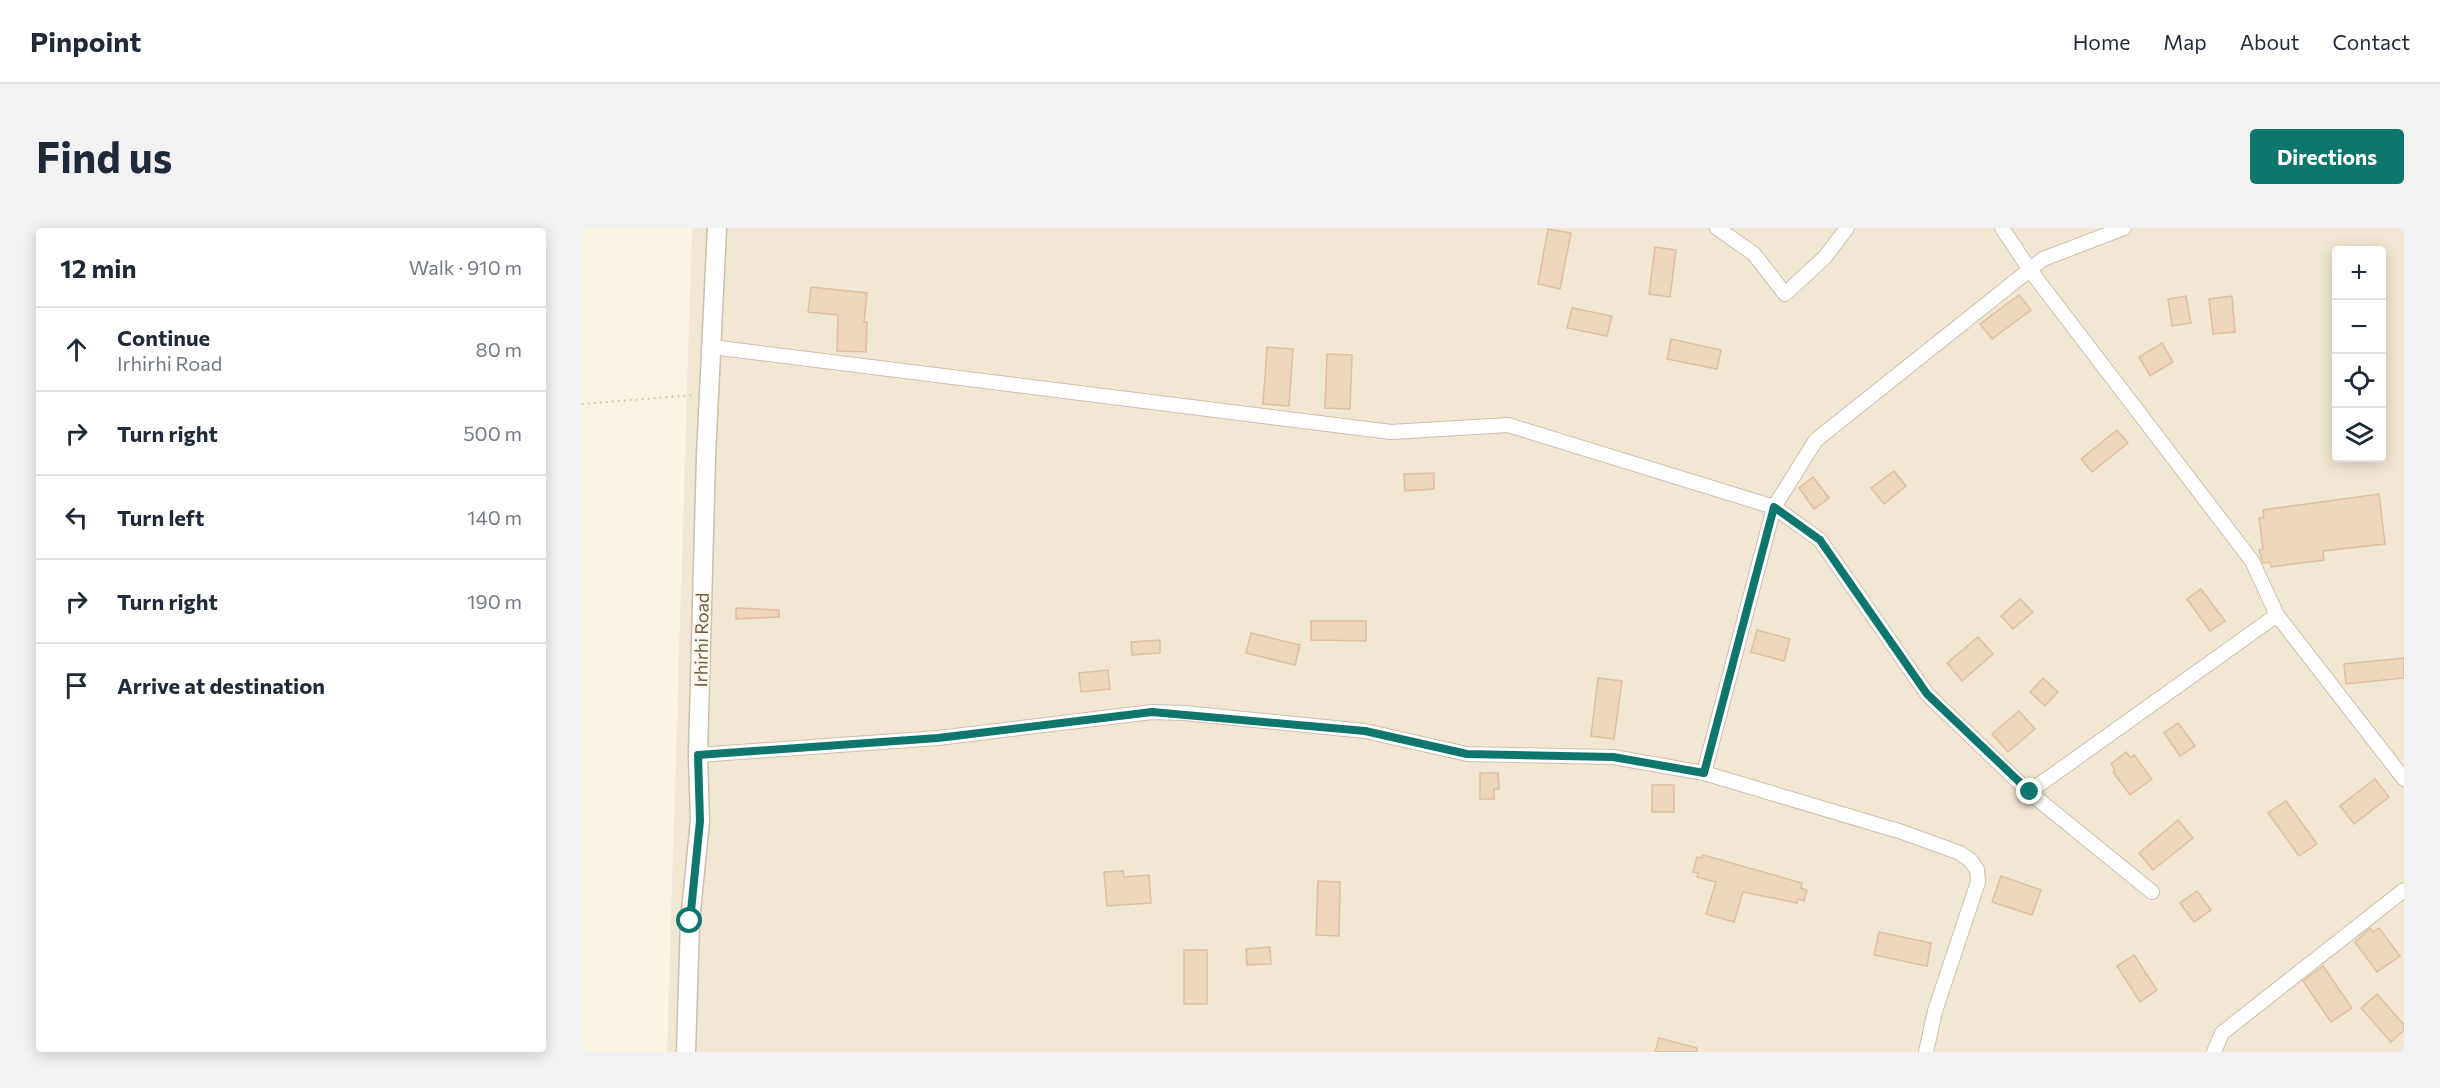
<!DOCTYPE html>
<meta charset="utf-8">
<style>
:root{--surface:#fff;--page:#f2f2f3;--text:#1f2937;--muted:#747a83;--line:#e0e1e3;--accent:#0f766e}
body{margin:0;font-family:Commissioner,sans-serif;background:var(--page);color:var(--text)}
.controls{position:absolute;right:18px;top:18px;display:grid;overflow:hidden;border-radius:6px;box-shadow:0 3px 15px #0003}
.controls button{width:54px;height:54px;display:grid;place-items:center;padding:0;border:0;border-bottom:2px solid var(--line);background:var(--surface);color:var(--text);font:30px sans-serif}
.stop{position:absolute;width:18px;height:18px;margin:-14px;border:4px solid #0f766e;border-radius:50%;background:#fff}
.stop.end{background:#0f766e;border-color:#fff;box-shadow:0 2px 6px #0008}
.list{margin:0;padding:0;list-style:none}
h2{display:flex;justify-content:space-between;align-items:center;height:78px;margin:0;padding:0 24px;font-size:26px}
h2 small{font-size:20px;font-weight:400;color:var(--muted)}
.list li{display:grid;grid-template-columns:39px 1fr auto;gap:18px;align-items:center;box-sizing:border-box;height:84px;padding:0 24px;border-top:2px solid var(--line)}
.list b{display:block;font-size:22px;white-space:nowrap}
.list p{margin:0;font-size:20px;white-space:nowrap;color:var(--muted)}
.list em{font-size:20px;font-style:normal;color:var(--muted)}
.icon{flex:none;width:33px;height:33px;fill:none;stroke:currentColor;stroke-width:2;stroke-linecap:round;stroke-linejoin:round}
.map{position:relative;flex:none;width:1822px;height:824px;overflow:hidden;border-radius:6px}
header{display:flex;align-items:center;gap:36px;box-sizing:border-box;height:84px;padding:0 30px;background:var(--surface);border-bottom:2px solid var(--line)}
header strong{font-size:28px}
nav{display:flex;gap:33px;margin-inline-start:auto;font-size:21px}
.intro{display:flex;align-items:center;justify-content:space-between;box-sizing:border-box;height:144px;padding:0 36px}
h1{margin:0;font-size:42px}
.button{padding:15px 27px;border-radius:6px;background:var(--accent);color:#fff;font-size:21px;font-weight:700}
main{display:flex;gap:36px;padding:0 36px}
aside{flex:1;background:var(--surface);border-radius:6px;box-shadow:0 3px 15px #0003}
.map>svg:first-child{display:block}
.residential{fill:#f1e7d2;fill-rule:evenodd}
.building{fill:#eed6bd;stroke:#dfbf9e;stroke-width:1.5}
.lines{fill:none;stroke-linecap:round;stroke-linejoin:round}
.minor-casing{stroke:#cdbfae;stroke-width:16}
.tertiary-casing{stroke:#cdbfae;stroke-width:21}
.path{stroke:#d2baa0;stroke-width:2;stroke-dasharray:1.5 4.5;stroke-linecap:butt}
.minor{stroke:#fff;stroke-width:14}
.tertiary{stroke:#fff;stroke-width:18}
.route{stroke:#0f766e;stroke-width:8}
.labels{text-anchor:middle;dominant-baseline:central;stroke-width:4.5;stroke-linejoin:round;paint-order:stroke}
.street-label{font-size:18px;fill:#705d4b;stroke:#fef8e9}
</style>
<header>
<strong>Pinpoint</strong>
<nav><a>Home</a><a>Map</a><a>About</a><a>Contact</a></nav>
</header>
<div class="intro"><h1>Find us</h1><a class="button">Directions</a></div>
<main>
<aside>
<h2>12 min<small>Walk · 910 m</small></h2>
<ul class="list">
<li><svg class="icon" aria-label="ahead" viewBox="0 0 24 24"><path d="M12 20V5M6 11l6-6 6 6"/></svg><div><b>Continue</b><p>Irhirhi Road</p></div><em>80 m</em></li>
<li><svg class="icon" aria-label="right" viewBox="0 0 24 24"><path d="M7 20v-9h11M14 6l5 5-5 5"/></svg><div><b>Turn right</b></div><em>500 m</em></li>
<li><svg class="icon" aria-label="left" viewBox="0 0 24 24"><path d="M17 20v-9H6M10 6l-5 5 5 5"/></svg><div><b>Turn left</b></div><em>140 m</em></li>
<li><svg class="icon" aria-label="right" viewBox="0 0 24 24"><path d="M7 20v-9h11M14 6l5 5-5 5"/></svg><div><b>Turn right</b></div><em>190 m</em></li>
<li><svg class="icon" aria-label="arrive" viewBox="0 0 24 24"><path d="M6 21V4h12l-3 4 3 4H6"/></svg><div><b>Arrive at destination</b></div></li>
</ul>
</aside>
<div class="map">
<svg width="1822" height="824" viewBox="0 0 1822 824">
<rect width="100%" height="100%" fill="#faf4e3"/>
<!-- residential -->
<path class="residential" d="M 110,0 L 1822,0 L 1822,824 L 85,824 ZM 1754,22 L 1800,22 L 1800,230 L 1754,230 Z"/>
<!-- building -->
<g class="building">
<path d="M 966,1 L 989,5 L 978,61 L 956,56 Z"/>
<path d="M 1073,19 L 1094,22 L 1088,69 L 1067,66 Z"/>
<path d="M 229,59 L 285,65 L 282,94 L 285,94 L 284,124 L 255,123 L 256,87 L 226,84 Z"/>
<path d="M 1437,67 L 1449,82 L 1410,111 L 1398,96 Z"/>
<path d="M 1604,68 L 1609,95 L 1590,98 L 1586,71 Z"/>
<path d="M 1650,68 L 1653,104 L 1631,106 L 1627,71 Z"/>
<path d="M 990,80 L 1030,88 L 1025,108 L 985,100 Z"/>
<path d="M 1089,111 L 1139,122 L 1135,141 L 1085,131 Z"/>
<path d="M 1580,115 L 1591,134 L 1568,148 L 1557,129 Z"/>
<path d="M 685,119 L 711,121 L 707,178 L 681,176 Z"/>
<path d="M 745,126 L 770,127 L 768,181 L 743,180 Z"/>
<path d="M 1535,202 L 1546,215 L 1510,244 L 1499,231 Z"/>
<path d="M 1312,243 L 1324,258 L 1302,276 L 1289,260 Z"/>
<path d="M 852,245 L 852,261 L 823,263 L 822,246 Z"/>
<path d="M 1231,249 L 1247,270 L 1232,281 L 1217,260 Z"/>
<path d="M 1797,266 L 1803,316 L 1741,323 L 1742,332 L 1689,339 L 1688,334 L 1681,335 L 1677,322 L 1681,321 L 1677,290 L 1682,289 L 1681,282 Z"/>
<path d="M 1619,361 L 1643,393 L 1628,403 L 1605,371 Z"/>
<path d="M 1438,371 L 1451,384 L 1431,401 L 1419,388 Z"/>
<path d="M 154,380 L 197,382 L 197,389 L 154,391 Z"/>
<path d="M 729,393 L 784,393 L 784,413 L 729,412 Z"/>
<path d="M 1175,402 L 1208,411 L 1202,433 L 1169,424 Z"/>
<path d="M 669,405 L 718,417 L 713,437 L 664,425 Z"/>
<path d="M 1396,409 L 1411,426 L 1380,453 L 1365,435 Z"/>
<path d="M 578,412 L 578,425 L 550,427 L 549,414 Z"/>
<path d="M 1822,430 L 1822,450 L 1764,456 L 1762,436 Z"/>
<path d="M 526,442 L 528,461 L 499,464 L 497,445 Z"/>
<path d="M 1016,450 L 1040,453 L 1032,511 L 1009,508 Z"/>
<path d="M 1461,450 L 1476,464 L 1463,478 L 1448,464 Z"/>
<path d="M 1437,483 L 1453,501 L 1426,524 L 1410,506 Z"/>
<path d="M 1596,495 L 1613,518 L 1598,528 L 1582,505 Z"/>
<path d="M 1544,524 L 1549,530 L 1552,527 L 1570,551 L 1548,567 L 1531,544 L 1533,542 L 1529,536 Z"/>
<path d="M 898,545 L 916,545 L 917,561 L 912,561 L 912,571 L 898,571 Z"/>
<path d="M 1793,551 L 1807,569 L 1772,596 L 1758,578 Z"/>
<rect x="1070" y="557" width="22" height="27"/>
<path d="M 1704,573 L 1735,616 L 1717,628 L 1686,585 Z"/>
<path d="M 1596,592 L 1611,610 L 1571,642 L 1557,625 Z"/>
<path d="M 1121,627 L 1220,655 L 1219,660 L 1225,662 L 1222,673 L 1216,671 L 1215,675 L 1161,664 L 1152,694 L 1124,686 L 1134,654 L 1115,649 L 1116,645 L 1111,644 L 1115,629 L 1120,630 Z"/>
<path d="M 541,643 L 542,649 L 567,647 L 569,675 L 525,678 L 522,644 Z"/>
<path d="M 1419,648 L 1459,662 L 1450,687 L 1410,674 Z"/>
<path d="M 736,653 L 758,654 L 757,708 L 734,707 Z"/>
<path d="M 1615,663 L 1629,682 L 1612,694 L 1598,675 Z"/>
<path d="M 1788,700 L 1791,704 L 1797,700 L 1818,728 L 1795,744 L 1773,714 Z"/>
<path d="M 1297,704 L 1349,715 L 1345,738 L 1292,727 Z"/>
<path d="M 688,719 L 689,736 L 665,737 L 664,721 Z"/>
<rect x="602" y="722" width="23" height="54"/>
<path d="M 1552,727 L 1575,762 L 1558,774 L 1535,738 Z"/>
<path d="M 1741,738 L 1770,780 L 1749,794 L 1721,753 Z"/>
<path d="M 1795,766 L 1822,797 L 1822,802 L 1809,814 L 1779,780 Z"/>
<path d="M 1077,810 L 1115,820 L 1115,824 L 1073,824 Z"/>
</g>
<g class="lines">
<!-- minor casing -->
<g class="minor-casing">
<g id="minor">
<path d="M 1135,0 L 1172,26 L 1203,66 L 1243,29 L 1265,0"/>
<path d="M 1420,0 L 1448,42 L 1670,333 L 1695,387 L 1822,551"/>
<path d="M 130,119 L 809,204 L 926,197 L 1192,279 L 1238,312 L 1345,466 L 1447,564 L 1570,664"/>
<path d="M 116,527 L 356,510 L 570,484 L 602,485 L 783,503 L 885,526 L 1031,529 L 1122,545 L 1320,604 L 1378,625 L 1389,633 L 1395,642 L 1396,654 L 1353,783 L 1344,824"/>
<path d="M 1122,545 L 1192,279 L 1234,212 L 1461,31 L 1542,0"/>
<path d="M 1447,564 L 1695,387"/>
<path d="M 1632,824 L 1640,805 L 1822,662"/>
</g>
</g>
<!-- tertiary casing -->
<g class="tertiary-casing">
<path id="tertiary" d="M 104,824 L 108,693 L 118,593 L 116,527 L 124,228 L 135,0"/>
</g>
<!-- path -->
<path class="path" d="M 0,176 L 111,167"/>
<!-- minor -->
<use href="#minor" class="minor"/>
<!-- tertiary -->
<use href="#tertiary" class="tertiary"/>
</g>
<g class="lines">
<!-- route -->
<path class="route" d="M 108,693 L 118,593 L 116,527 L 356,510 L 570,484 L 783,503 L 885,526 L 1031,529 L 1122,545 L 1192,279 L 1238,312 L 1345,466 L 1448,564"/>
</g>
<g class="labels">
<!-- street labels -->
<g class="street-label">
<text transform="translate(119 412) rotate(-89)">Irhirhi Road</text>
</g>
</g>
</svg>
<div class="controls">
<button>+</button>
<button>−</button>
<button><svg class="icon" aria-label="locate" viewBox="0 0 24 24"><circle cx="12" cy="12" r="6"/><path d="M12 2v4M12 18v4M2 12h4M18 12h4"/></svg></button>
<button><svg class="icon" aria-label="layers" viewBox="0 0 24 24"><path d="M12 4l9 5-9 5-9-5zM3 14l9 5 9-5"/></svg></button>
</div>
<div class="stop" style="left:108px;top:693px"></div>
<div class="stop end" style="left:1448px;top:564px"></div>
</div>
</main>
